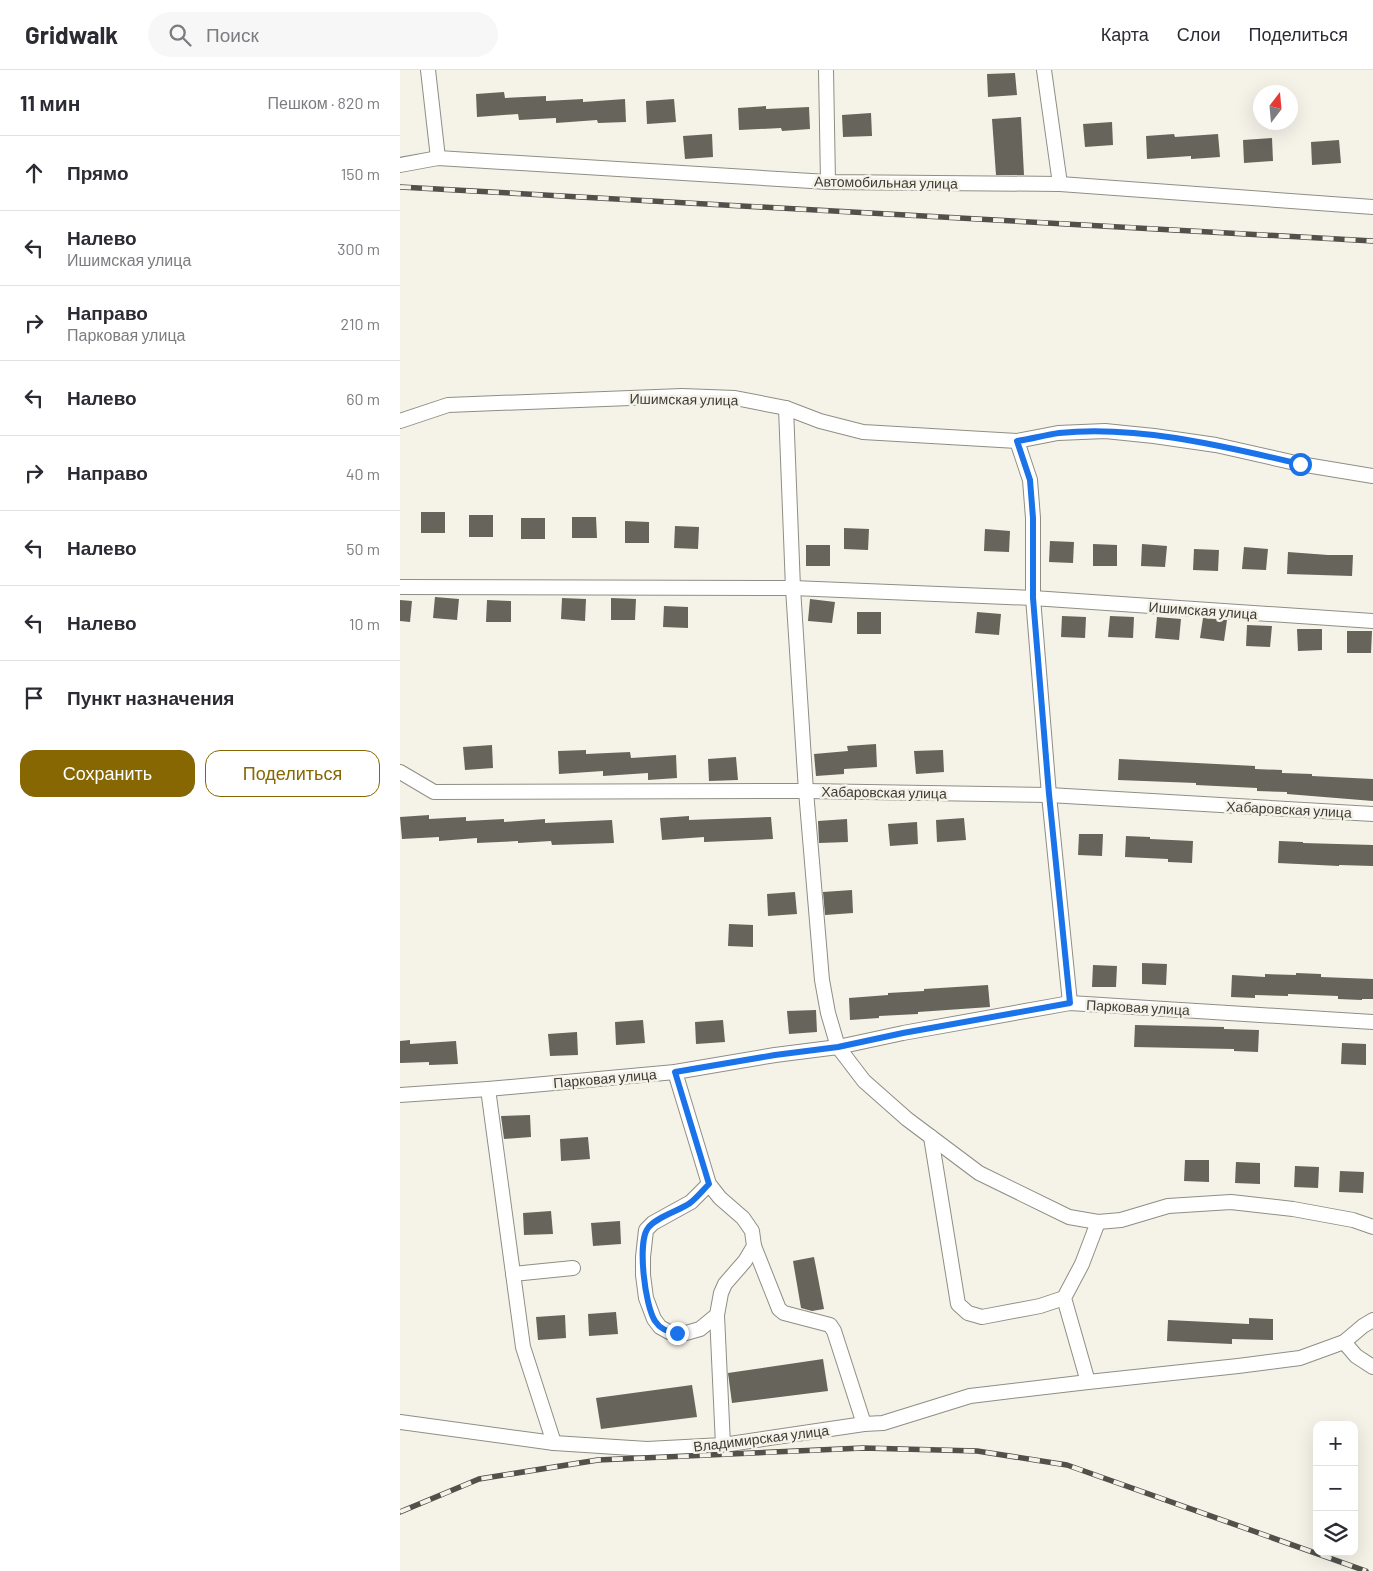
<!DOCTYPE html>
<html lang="ru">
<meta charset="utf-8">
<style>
:root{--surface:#fff;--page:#f7f7f7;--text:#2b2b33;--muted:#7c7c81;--line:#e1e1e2;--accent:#876702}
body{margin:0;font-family:Barlow,sans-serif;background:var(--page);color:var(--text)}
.controls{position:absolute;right:15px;bottom:15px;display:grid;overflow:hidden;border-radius:10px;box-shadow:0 5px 20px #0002}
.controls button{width:45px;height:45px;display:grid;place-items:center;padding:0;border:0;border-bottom:1px solid var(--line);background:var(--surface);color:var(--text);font:25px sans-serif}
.compass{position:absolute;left:853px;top:15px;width:45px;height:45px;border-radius:50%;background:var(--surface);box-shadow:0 5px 20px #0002;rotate:16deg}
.stop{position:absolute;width:15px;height:15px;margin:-11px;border:4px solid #1a73e8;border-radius:50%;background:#fff}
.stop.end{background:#1a73e8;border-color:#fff;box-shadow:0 1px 5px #0008}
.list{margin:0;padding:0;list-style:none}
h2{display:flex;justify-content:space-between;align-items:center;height:65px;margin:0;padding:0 20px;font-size:21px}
h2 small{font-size:16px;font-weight:400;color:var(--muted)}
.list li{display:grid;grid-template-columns:32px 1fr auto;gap:15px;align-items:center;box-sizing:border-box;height:75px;padding:0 20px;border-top:1px solid var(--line)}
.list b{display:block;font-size:19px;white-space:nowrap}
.list p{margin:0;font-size:16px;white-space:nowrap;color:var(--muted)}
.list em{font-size:16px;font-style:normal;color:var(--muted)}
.actions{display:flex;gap:10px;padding:15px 20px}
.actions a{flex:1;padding:11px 0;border:1px solid var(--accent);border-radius:15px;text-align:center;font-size:18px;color:var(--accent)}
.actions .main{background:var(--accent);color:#fff}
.icon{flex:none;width:28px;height:28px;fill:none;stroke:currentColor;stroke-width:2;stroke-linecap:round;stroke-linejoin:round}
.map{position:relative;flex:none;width:973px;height:1501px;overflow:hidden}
header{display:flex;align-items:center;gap:30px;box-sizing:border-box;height:70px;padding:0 25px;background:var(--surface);border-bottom:1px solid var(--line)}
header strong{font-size:24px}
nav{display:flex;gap:28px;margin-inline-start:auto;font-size:18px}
.search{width:350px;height:45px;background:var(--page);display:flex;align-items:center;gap:12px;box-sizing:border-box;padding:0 18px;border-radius:28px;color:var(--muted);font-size:19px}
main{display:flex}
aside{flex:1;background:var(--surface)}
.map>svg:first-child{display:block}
.building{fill:#66645b}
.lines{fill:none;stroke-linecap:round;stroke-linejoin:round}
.minor-casing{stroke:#8f8e84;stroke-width:16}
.minor{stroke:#fff;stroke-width:14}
.rail-casing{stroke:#51504b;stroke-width:5.5}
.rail{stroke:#f5f3e8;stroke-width:4;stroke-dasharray:11;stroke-linecap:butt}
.route{stroke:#1a73e8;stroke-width:6}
.labels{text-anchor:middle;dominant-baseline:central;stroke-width:5;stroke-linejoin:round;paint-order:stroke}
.street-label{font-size:14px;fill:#3d3c38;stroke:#f5f3e8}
</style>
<header>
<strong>Gridwalk</strong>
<div class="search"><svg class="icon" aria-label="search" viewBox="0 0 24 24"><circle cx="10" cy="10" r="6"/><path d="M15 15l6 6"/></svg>Поиск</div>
<nav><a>Карта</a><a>Слои</a><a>Поделиться</a></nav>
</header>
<main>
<aside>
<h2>11 мин<small>Пешком · 820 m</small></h2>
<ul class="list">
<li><svg class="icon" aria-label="ahead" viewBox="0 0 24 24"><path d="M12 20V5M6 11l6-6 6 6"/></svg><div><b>Прямо</b></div><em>150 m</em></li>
<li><svg class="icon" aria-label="left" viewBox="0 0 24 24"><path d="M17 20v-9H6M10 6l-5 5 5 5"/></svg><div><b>Налево</b><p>Ишимская улица</p></div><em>300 m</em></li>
<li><svg class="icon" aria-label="right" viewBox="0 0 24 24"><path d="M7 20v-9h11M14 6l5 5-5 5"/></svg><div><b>Направо</b><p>Парковая улица</p></div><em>210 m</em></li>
<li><svg class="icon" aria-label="left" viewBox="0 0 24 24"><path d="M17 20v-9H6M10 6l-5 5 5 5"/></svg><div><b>Налево</b></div><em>60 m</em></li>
<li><svg class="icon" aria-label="right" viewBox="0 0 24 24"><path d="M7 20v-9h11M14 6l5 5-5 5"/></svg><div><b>Направо</b></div><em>40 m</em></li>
<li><svg class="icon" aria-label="left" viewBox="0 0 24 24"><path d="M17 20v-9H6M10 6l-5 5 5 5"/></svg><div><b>Налево</b></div><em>50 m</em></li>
<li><svg class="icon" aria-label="left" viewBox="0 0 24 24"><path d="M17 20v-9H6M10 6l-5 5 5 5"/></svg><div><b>Налево</b></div><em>10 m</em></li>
<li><svg class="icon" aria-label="arrive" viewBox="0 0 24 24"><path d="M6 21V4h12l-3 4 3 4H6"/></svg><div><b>Пункт назначения</b></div></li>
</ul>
<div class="actions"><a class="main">Сохранить</a><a>Поделиться</a></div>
</aside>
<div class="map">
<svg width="973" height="1501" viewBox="0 0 973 1501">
<rect width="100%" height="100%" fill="#f5f3e8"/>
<!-- building -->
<g class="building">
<path d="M 615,3 L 617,25 L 588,27 L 587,4 Z"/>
<path d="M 104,22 L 105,28 L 146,26 L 146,31 L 183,29 L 183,32 L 225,29 L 226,52 L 198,53 L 197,50 L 156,53 L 156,48 L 119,50 L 118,44 L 77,47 L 76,24 Z"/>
<path d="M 274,29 L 276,52 L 247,54 L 246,31 Z"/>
<path d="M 366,36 L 366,39 L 409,37 L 410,59 L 382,61 L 381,58 L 339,60 L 338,38 Z"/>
<path d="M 471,43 L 472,66 L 443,67 L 442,45 Z"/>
<path d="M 621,47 L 624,105 L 596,105 L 592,49 Z"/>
<path d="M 712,52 L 713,75 L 685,77 L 683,54 Z"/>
<path d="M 312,64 L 313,87 L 285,89 L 283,66 Z"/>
<path d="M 774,64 L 775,67 L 818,64 L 820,87 L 791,89 L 791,86 L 747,89 L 746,66 Z"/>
<path d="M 872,68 L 873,91 L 844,93 L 843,70 Z"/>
<path d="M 939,70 L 941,93 L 912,95 L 911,72 Z"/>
<rect x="21" y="442" width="24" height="21"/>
<rect x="69" y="445" width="24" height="22"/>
<path d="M 172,447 L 196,447 L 197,468 L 172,468 Z"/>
<rect x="121" y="448" width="24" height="21"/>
<path d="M 225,451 L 249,452 L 249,473 L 225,473 Z"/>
<path d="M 275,456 L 299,457 L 298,479 L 274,478 Z"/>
<path d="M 444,458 L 469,459 L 468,480 L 444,479 Z"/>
<path d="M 585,459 L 610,461 L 609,482 L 584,481 Z"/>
<path d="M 650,471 L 674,472 L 673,493 L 649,492 Z"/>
<path d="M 693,474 L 717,475 L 717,496 L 693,496 Z"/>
<path d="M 742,474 L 767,476 L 765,497 L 741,496 Z"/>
<rect x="406" y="475" width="24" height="21"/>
<path d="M 844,477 L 868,479 L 866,500 L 842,499 Z"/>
<path d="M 794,479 L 819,480 L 818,501 L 793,500 Z"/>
<path d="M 888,482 L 928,485 L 953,485 L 952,506 L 887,504 Z"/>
<path d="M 35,527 L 59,529 L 57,550 L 33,548 Z"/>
<path d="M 162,528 L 186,529 L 185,551 L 161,549 Z"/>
<path d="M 211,528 L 236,529 L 235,550 L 211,550 Z"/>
<path d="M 410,529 L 435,532 L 432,553 L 408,551 Z"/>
<path d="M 0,530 L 12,531 L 10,552 L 0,551 Z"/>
<path d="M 87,530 L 111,531 L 111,552 L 86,552 Z"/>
<path d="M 264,536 L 288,537 L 288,558 L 263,557 Z"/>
<rect x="457" y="542" width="24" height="22"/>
<path d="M 577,542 L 601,544 L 599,565 L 575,563 Z"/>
<path d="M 662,546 L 686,547 L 685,568 L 661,567 Z"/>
<path d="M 710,546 L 734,547 L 733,568 L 708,567 Z"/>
<path d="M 757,547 L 781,549 L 779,570 L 755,568 Z"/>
<path d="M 803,548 L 827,550 L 824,571 L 800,568 Z"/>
<path d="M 847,555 L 872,556 L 870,577 L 846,576 Z"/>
<path d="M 897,559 L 922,559 L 922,580 L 898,581 Z"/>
<path d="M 947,561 L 972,561 L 971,583 L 947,583 Z"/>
<path d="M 476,674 L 477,697 L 444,699 L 444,704 L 416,706 L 414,684 L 448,681 L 447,676 Z"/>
<path d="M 92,675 L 93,698 L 65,700 L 63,677 Z"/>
<path d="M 186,680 L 186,684 L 230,682 L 231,688 L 276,685 L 277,708 L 248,710 L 248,703 L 203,706 L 203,701 L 159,704 L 158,681 Z"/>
<path d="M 543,680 L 544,702 L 516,704 L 514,681 Z"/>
<path d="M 336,687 L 338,710 L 309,711 L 308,689 Z"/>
<path d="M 719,689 L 855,696 L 855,699 L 882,700 L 882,703 L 912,704 L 912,706 L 973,709 L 973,731 L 887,724 L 887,722 L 857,721 L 857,718 L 796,715 L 796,713 L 718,710 Z"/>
<path d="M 29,745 L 29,749 L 66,747 L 66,751 L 104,749 L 104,752 L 145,749 L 145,753 L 212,750 L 214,773 L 152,775 L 151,771 L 118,773 L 118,771 L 77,773 L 77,768 L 39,771 L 39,767 L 2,769 L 0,747 Z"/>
<path d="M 289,746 L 289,750 L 371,747 L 373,769 L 304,772 L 304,767 L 262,770 L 260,748 Z"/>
<path d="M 564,748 L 566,770 L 537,772 L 536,750 Z"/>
<path d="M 447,749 L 448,772 L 419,773 L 418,751 Z"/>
<path d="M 517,752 L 518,774 L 490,776 L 488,754 Z"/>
<path d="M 679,764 L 703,764 L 702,786 L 678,785 Z"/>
<path d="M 726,766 L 750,767 L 750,769 L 793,771 L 792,793 L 768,792 L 768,789 L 725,787 Z"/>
<path d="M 879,771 L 903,772 L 903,773 L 973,775 L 973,796 L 939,795 L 939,796 L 878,793 Z"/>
<path d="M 452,820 L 453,843 L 425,845 L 423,822 Z"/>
<path d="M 395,822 L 397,844 L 368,846 L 367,824 Z"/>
<path d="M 329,854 L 353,855 L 353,877 L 328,876 Z"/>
<path d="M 742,893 L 767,894 L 766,915 L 742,914 Z"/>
<path d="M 693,895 L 717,896 L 716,917 L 692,917 Z"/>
<path d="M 896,903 L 921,904 L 921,907 L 973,909 L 973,929 L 962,929 L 962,930 L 938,929 L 938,926 L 888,924 L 888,926 L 855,925 L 855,928 L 831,927 L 832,905 L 865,907 L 865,904 L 896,905 Z"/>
<path d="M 588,915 L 590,937 L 518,942 L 518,944 L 479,946 L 479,948 L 450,950 L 449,928 L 488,925 L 488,923 L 524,921 L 524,919 Z"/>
<path d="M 416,940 L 417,962 L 389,964 L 387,941 Z"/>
<path d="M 243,950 L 245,973 L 216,975 L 215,952 Z"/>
<path d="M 323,950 L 325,972 L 296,974 L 295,952 Z"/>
<path d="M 735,955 L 824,957 L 824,959 L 859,960 L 858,982 L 834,981 L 834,979 L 734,977 Z"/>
<path d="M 177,962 L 178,985 L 150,986 L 148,964 Z"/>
<path d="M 10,970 L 10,974 L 56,971 L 58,994 L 29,995 L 29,992 L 0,993 L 0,971 Z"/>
<path d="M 942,973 L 966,974 L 966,995 L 941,994 Z"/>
<path d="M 130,1045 L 131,1067 L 104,1069 L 101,1046 Z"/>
<path d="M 188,1067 L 190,1089 L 161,1091 L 160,1069 Z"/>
<path d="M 785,1090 L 809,1090 L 809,1112 L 784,1111 Z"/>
<path d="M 836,1092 L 860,1093 L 860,1114 L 835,1113 Z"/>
<path d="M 895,1096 L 919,1097 L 918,1118 L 894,1117 Z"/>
<path d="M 940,1101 L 964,1102 L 963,1123 L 939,1122 Z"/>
<path d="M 151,1141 L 153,1164 L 124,1165 L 123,1143 Z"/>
<path d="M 220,1151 L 221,1174 L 193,1176 L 191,1153 Z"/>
<path d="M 414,1187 L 424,1239 L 412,1241 L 401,1238 L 393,1191 Z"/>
<path d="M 216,1242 L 218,1264 L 189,1266 L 188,1244 Z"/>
<path d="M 165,1245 L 166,1268 L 138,1270 L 136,1247 Z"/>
<path d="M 849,1248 L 873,1249 L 873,1270 L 832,1269 L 832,1274 L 767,1271 L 768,1250 L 849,1254 Z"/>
<path d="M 423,1289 L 428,1321 L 332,1333 L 328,1303 Z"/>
<path d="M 292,1315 L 297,1347 L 201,1359 L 196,1328 Z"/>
</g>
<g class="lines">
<!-- minor casing -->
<g class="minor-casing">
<g id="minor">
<path d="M 28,0 L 38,88"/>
<path d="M 426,0 L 428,112"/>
<path d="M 644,0 L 660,114"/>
<path d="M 0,95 L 38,88 L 428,112 L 660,114 L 973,137"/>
<path d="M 386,338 L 393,518 L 406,721 L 422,910 L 428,943 L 438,977 L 464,1011 L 507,1049 L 579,1103 L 669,1147 L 698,1152 L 721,1150 L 768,1136 L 831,1132 L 893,1139 L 953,1150 L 973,1157"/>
<path d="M 0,351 L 48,335 L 282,326 L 335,328 L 386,338 L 420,351 L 463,362 L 617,371 L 630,410 L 633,448 L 633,528 L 649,725 L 670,933"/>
<path d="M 617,371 L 658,363 L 705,361 L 754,366 L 816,375 L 900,394 L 973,406"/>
<path d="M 0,517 L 393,518 L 633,528 L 973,551"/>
<path d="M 0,702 L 34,722 L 406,721 L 649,725 L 973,744"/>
<path d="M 275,1002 L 309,1114 L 320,1128 L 343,1148 L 352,1161 L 354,1176 L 345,1191 L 325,1214 L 321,1223 L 317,1245 L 300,1259 L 286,1263 L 269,1262 L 260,1257 L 254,1249 L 246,1228 L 243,1205 L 243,1187 L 246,1160 L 253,1153 L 291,1132 L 309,1114"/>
<path d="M 88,1019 L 123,1277 L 154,1373"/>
<path d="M 0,1025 L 88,1019 L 275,1002 L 375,985 L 438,977 L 503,963 L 670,933 L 973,952"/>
<path d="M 531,1067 L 558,1234 L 568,1243 L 582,1247 L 640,1236 L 664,1228"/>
<path d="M 698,1152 L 682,1194 L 664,1228 L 688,1312 L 838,1296 L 900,1288 L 944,1272 L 963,1256 L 973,1250"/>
<path d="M 354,1176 L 379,1239 L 384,1243 L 430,1255 L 434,1261 L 464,1354"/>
<path d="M 113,1204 L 173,1198"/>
<path d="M 317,1245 L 323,1375"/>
<path d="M 944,1272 L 956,1286 L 973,1297"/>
<path d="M 0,1352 L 154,1373 L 247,1379 L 323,1375 L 464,1354 L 483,1353 L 570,1326 L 688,1312"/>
</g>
</g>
<!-- minor -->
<use href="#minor" class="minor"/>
<!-- rail casing -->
<g class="rail-casing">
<g id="rail">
<path d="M 0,117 L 973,171"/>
<path d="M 0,1442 L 79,1409 L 198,1390 L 463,1378 L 577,1381 L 667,1395 L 966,1501"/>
</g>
</g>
<!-- rail -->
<use href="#rail" class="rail"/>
</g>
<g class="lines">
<!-- route -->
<path class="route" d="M 277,1263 C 268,1262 260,1259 255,1251 C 245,1236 237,1172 248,1158 C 256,1147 279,1141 290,1133 C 297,1128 303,1120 309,1114 L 275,1002 L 375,985 L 438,977 L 503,963 L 670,933 L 649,724 L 633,528 L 633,448 L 630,410 L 617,371 C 631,369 645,365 659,363 C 738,355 823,376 900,394"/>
</g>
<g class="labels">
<!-- street labels -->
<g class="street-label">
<text transform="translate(486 112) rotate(1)">Автомобильная улица</text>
<text transform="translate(284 329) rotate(1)">Ишимская улица</text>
<text transform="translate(803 540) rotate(4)">Ишимская улица</text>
<text transform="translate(484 722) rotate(1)">Хабаровская улица</text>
<text transform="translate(889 739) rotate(3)">Хабаровская улица</text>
<text transform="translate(738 937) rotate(3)">Парковая улица</text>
<text transform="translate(205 1008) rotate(-5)">Парковая улица</text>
<text transform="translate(361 1368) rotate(-7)">Владимирская улица</text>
</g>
</g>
</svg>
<div class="controls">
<button>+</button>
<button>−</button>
<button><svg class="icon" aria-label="layers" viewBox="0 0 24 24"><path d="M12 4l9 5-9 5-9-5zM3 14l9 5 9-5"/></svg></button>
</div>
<svg class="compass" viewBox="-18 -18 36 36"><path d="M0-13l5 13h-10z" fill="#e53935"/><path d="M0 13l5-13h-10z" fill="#7c7c81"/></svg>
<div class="stop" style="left:900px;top:394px"></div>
<div class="stop end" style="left:277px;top:1263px"></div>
</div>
</main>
